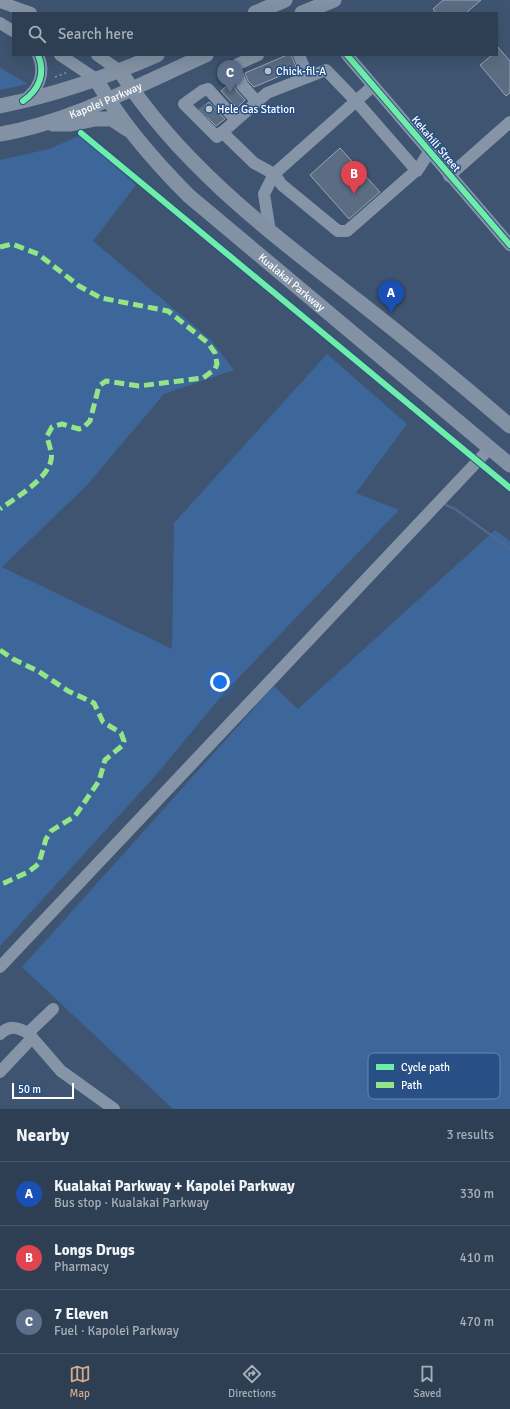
<!DOCTYPE html>
<meta charset="utf-8">
<style>
:root{--surface:#2e3f54;--page:#36465a;--text:#f1f3f6;--muted:#a7afb8;--line:#49586b;--accent:#d6ab8b}
body{margin:0;font-family:Signika,sans-serif;background:var(--page);color:var(--text)}
.scale{position:absolute;left:12px;bottom:10px;width:62px;box-sizing:border-box;padding-left:4px;border:2px solid #fff;border-top:0;font-size:11px;line-height:14px;white-space:nowrap;color:#fff;-webkit-text-stroke:3px #285086;paint-order:stroke}
.you{position:absolute;left:220px;top:682px;width:14px;height:14px;margin:-10px;border:3px solid #fff;border-radius:50%;background:#1a73e8;box-shadow:0 0 0 6px #1a73e833}
.badge{display:grid;place-items:center;width:26px;height:26px;border-radius:50%;background:var(--accent);color:#fff;font-size:13px;font-weight:700}
.pin{position:absolute;translate:-50% -33px;filter:drop-shadow(0 1px 2px #0008)}
.pin::after{content:'';position:absolute;top:21px;width:14px;height:12px;background:inherit;clip-path:polygon(0 0,100% 0,50% 100%)}
.list{margin:0;padding:0;list-style:none}
h2{display:flex;justify-content:space-between;align-items:center;height:52px;margin:0;padding:0 16px;font-size:17px}
h2 small{font-size:13px;font-weight:400;color:var(--muted)}
.list li{display:grid;grid-template-columns:26px 1fr auto;gap:12px;align-items:center;box-sizing:border-box;height:64px;padding:0 16px;border-top:1px solid var(--line)}
.list b{display:block;font-size:15px;white-space:nowrap}
.list p{margin:0;font-size:13px;white-space:nowrap;color:var(--muted)}
.list em{font-size:13px;font-style:normal;color:var(--muted)}
.icon{flex:none;width:22px;height:22px;fill:none;stroke:currentColor;stroke-width:2;stroke-linecap:round;stroke-linejoin:round}
.map{position:relative;flex:none;width:510px;height:1109px;overflow:hidden}
.search{position:absolute;background:var(--surface);box-shadow:0 4px 16px #0002;left:12px;right:12px;top:12px;height:44px;display:flex;align-items:center;gap:10px;box-sizing:border-box;padding:0 14px;border-radius:0px;color:var(--muted);font-size:15px}
.sheet{height:244px;background:var(--surface)}
nav{display:flex;justify-content:space-around;align-items:center;box-sizing:border-box;height:56px;border-top:1px solid var(--line);background:var(--surface);font-size:11px;color:var(--muted)}
nav a{display:grid;justify-items:center;gap:2px}
nav .on{color:var(--accent)}
.map>svg:first-child{display:block}
.green{fill:#3d679b}
.lines{fill:none;stroke-linecap:round;stroke-linejoin:round}
.stream{stroke:#4d698e;stroke-width:2.5}
.building{fill:#5b6c83;stroke:#98a4b4}
.minor-tunnel{stroke:#5b6e85;stroke-width:12;stroke-dasharray:12 6;stroke-linecap:butt}
.path{stroke:#8594a6;stroke-width:1.5;stroke-dasharray:2 3;stroke-linecap:butt}
.minor{stroke:#8594a6;stroke-width:12}
.major{stroke:#8391a4;stroke-width:15}
.quiet{stroke:#94e586;stroke-width:5;stroke-dasharray:10 5;stroke-linecap:butt}
.cycleway-casing{stroke:#285086;stroke-width:8}
.cycleway{stroke:#6deda7;stroke-width:6}
.poi-dot{fill:#bbc3cd;stroke:#285086;stroke-width:1.5}
.labels{text-anchor:middle;dominant-baseline:central;stroke-width:3;stroke-linejoin:round;paint-order:stroke}
.poi-label{font-size:11px;fill:#fff;stroke:#285086;text-anchor:start}
.street-label{font-size:11px;fill:#fff;stroke:#285086}
.key{fill:#285086;stroke:#6884aa;stroke-width:1}
.key-label{font-size:11px;fill:#fff}
</style>
<div class="map">
<svg width="510" height="1109" viewBox="0 0 510 1109">
<rect width="100%" height="100%" fill="#3e5470"/>
<!-- green -->
<g class="green">
<path d="M 0,68 L 28,84 L 0,90 Z"/>
<path d="M 81,135 L 136,185 L 93,241 L 211,340 L 234,370 L 164,394 L 87,485 L 2,567 L 172,649 L 174,523 L 327,354 L 407,424 L 356,493 L 399,510 L 223,694 L 156,775 L 0,946 L 0,160 L 49,149 Z"/>
<path d="M 495,530 L 510,541 L 510,1109 L 173,1109 L 22,967 L 274,686 L 298,709 Z"/>
</g>
<g class="lines">
<!-- stream -->
<path class="stream" d="M 446,505 L 455,509 L 510,549"/>
</g>
<!-- building -->
<g class="building">
<path d="M 443,0 L 481,0 L 466,13 L 436,13 L 433,9 Z"/>
<path d="M 497,46 L 510,61 L 510,93 L 506,96 L 480,65 L 492,55 L 497,55 Z"/>
<path d="M 287,55 L 291,55 L 297,69 L 254,87 L 248,81 L 245,73 Z"/>
<path d="M 232,81 L 236,90 L 245,100 L 237,108 L 221,91 Z"/>
<path d="M 209,102 L 225,119 L 216,126 L 200,110 Z"/>
<path d="M 340,148 L 380,192 L 349,219 L 310,175 Z"/>
</g>
<g class="lines">
<!-- minor-tunnel -->
<path class="minor-tunnel" d="M 200,116 L 215,103"/>
<!-- path -->
<path class="path" d="M 55,77 L 68,72"/>
<!-- minor -->
<g class="minor">
<path d="M 0,2 L 31,13"/>
<path d="M 0,23 L 13,31"/>
<path d="M 60,55 L 96,79"/>
<path d="M 97,55 L 120,71"/>
<path d="M 299,55 L 308,77"/>
<path d="M 347,55 L 510,245"/>
<path d="M 373,86 L 274,174 L 282,185 L 338,231 L 347,231 L 419,168 L 429,152"/>
<path d="M 23,101 C 39,90 46,73 38,55"/>
<path d="M 257,102 L 242,85 L 236,70 L 238,64 L 258,55"/>
<path d="M 236,120 L 208,89 L 202,91 L 184,104 L 217,137 L 267,93 L 326,70 L 356,101 L 417,171"/>
<path d="M 222,132 L 254,163 L 274,174 L 264,194 L 270,232"/>
<path d="M 449,176 L 510,122"/>
<path d="M 0,967 L 490,448"/>
<path d="M 53,1009 L 28,1033 L 61,1071 L 114,1109"/>
<path d="M 0,1034 C 10,1025 17,1027 28,1033"/>
<path d="M 0,1072 L 32,1038"/>
</g>
<!-- major -->
<g class="major">
<path d="M 255,13 L 285,0"/>
<path d="M 302,13 L 334,0"/>
<path d="M 120,71 C 180,165 271,233 358,301 C 409,341 460,383 510,426"/>
<path id="s1" d="M 96,79 C 120,122 154,161 189,196 L 510,465"/>
<path d="M 0,106 C 54,95 107,77 157,55"/>
<path d="M 53,124 L 71,124 L 95,119 L 112,119 L 127,129"/>
<path id="s2" d="M 0,134 C 71,122 141,84 206,55"/>
</g>
<!-- quiet -->
<g class="quiet">
<path d="M 0,247 L 12,244 L 38,254 L 79,286 L 101,298 L 168,311 L 208,343 L 215,353 L 217,364 L 215,369 L 203,378 L 139,386 L 106,381 L 99,386 L 90,421 L 83,428 L 79,429 L 62,424 L 52,427 L 47,436 C 48,443 53,453 51,460 C 48,479 14,499 0,509"/>
<path d="M 0,650 L 13,659 L 38,671 L 68,691 L 94,703 L 103,722 L 121,733 L 124,741 L 123,745 L 105,760 L 99,781 L 75,816 L 51,831 L 46,839 L 39,863 L 36,866 L 28,872 L 0,885"/>
</g>
<!-- cycleway casing -->
<g class="cycleway-casing">
<g id="cycleway">
<path d="M 347,55 L 510,245"/>
<path d="M 23,101 C 39,90 46,73 38,55"/>
<path d="M 81,133 L 510,488"/>
</g>
</g>
<!-- cycleway -->
<use href="#cycleway" class="cycleway"/>
</g>
<!-- markers -->
<g class="poi-dot">
<circle cx="268" cy="71" r="4"/>
<circle cx="209" cy="109" r="4"/>
</g>
<g class="labels">
<!-- poi labels -->
<g class="poi-label">
<text x="276" y="71">Chick-fil-A</text>
<text x="217" y="109">Hele Gas Station</text>
</g>
<!-- street labels -->
<g class="street-label">
<text stroke="none"><textPath href="#s2" startOffset="111">Kapolei Parkway</textPath></text>
<text transform="translate(436 144) rotate(50)">Kekahili Street</text>
<text stroke="none"><textPath href="#s1" startOffset="284">Kualakai Parkway</textPath></text>
</g>
</g>
<!-- legend -->
<rect x="368" y="1053" width="132" height="46" rx="6" class="key"/>
<rect x="376" y="1064" width="18" height="6" fill="#6deda7"/>
<rect x="376" y="1082" width="18" height="6" fill="#94e586"/>
<g class="key-label">
<text x="401" y="1071">Cycle path</text>
<text x="401" y="1089">Path</text>
</g>
</svg>
<div class="scale">50 m</div>
<div class="you"></div>
<div class="pin badge" style="left:391px;top:313px;background:#1a4fb4">A</div>
<div class="pin badge" style="left:354px;top:194px;background:#e0444e">B</div>
<div class="pin badge" style="left:230px;top:93px;background:#5c6f8a">C</div>
<div class="search"><svg class="icon" aria-label="search" viewBox="0 0 24 24"><circle cx="10" cy="10" r="6"/><path d="M15 15l6 6"/></svg>Search here</div>
</div>
<section class="sheet">
<h2>Nearby<small>3 results</small></h2>
<ul class="list">
<li><span class="badge" style="background:#1a4fb4">A</span><div><b>Kualakai Parkway + Kapolei Parkway</b><p>Bus stop · Kualakai Parkway</p></div><em>330 m</em></li>
<li><span class="badge" style="background:#e0444e">B</span><div><b>Longs Drugs</b><p>Pharmacy</p></div><em>410 m</em></li>
<li><span class="badge" style="background:#5c6f8a">C</span><div><b>7 Eleven</b><p>Fuel · Kapolei Parkway</p></div><em>470 m</em></li>
</ul>
</section>
<nav>
<a class="on"><svg class="icon" aria-label="map" viewBox="0 0 24 24"><path d="M3 6l6-2 6 2 6-2v14l-6 2-6-2-6 2zM9 4v14M15 6v14"/></svg>Map</a>
<a><svg class="icon" aria-label="directions" viewBox="0 0 24 24"><path d="M12 3l9 9-9 9-9-9zM9 14v-3h6M13 9l2 2-2 2"/></svg>Directions</a>
<a><svg class="icon" aria-label="saved" viewBox="0 0 24 24"><path d="M7 4h10v16l-5-4-5 4z"/></svg>Saved</a>
</nav>
